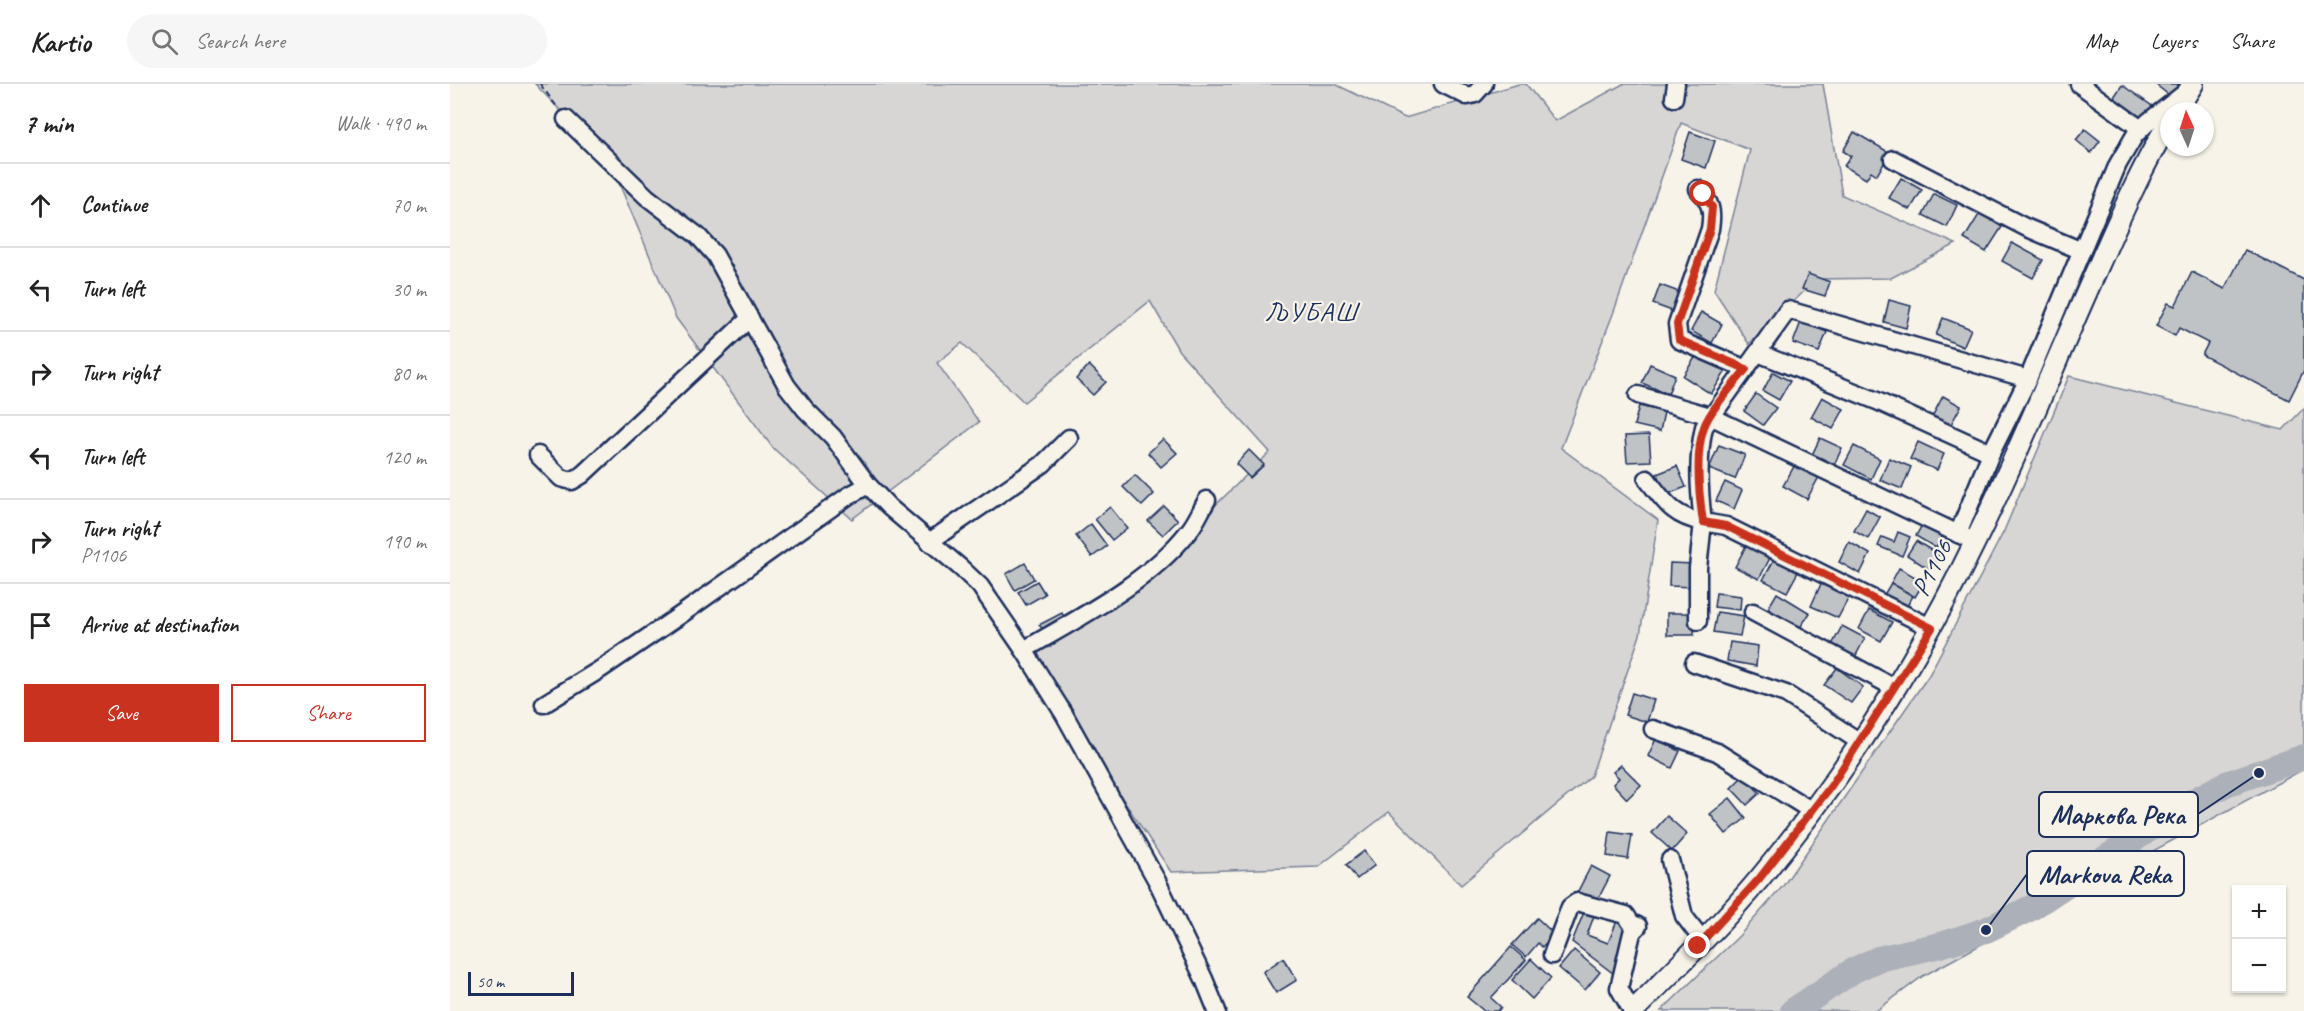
<!DOCTYPE html>
<meta charset="utf-8">
<style>
:root{--surface:#fff;--page:#f6f6f6;--text:#222;--muted:#767676;--line:#e0e0e0;--accent:#c8321e}
body{margin:0;font-family:Caveat,sans-serif;background:var(--page);color:var(--text)}
.controls{position:absolute;right:18px;bottom:18px;display:grid;overflow:hidden;border-radius:0px;box-shadow:0 2px 4px #0004}
.controls button{width:54px;height:54px;display:grid;place-items:center;padding:0;border:0;border-bottom:2px solid var(--line);background:var(--surface);color:var(--text);font:30px sans-serif}
.compass{position:absolute;left:1710px;top:18px;width:54px;height:54px;border-radius:50%;background:var(--surface);box-shadow:0 2px 4px #0004;rotate:357deg}
.scale{position:absolute;left:18px;bottom:15px;width:106px;box-sizing:border-box;padding-left:6px;border:3px solid #1b2f5e;border-top:0;font-size:16px;line-height:21px;white-space:nowrap;color:#1b2f5e;-webkit-text-stroke:4px #f7f3e8;paint-order:stroke}
.stop{position:absolute;width:18px;height:18px;margin:-14px;border:4px solid #c8321e;border-radius:50%;background:#fff}
.stop.end{background:#c8321e;border-color:#fff;box-shadow:0 2px 6px #0008}
.list{margin:0;padding:0;list-style:none}
h2{display:flex;justify-content:space-between;align-items:center;height:78px;margin:0;padding:0 24px;font-size:26px}
h2 small{font-size:20px;font-weight:400;color:var(--muted)}
.list li{display:grid;grid-template-columns:39px 1fr auto;gap:18px;align-items:center;box-sizing:border-box;height:84px;padding:0 24px;border-top:2px solid var(--line)}
.list b{display:block;font-size:22px;white-space:nowrap}
.list p{margin:0;font-size:20px;white-space:nowrap;color:var(--muted)}
.list em{font-size:20px;font-style:normal;color:var(--muted)}
.actions{display:flex;gap:12px;padding:18px 24px}
.actions a{flex:1;padding:14px 0;border:2px solid var(--accent);border-radius:0px;text-align:center;font-size:21px;color:var(--accent)}
.actions .main{background:var(--accent);color:#fff}
.icon{flex:none;width:33px;height:33px;fill:none;stroke:currentColor;stroke-width:2;stroke-linecap:round;stroke-linejoin:round}
.map{position:relative;flex:none;width:1854px;height:927px;overflow:hidden}
header{display:flex;align-items:center;gap:36px;box-sizing:border-box;height:84px;padding:0 30px;background:var(--surface);border-bottom:2px solid var(--line)}
header strong{font-size:28px}
nav{display:flex;gap:33px;margin-inline-start:auto;font-size:21px}
.search{width:420px;height:54px;background:var(--page);display:flex;align-items:center;gap:15px;box-sizing:border-box;padding:0 21px;border-radius:33px;color:var(--muted);font-size:22px}
main{display:flex}
aside{flex:1;background:var(--surface)}
.map>svg:first-child{display:block}
.green{fill:#d7d6d4;stroke:#798299;stroke-width:1.5}
.lines{fill:none;stroke-linecap:round;stroke-linejoin:round}
.river{stroke:#acb0b9;stroke-width:26}
.building{fill:#c0c3c5;stroke:#1b2f5e;stroke-width:1.5}
.minor-casing{stroke:#1b2f5e;stroke-width:21}
.major-casing{stroke:#1b2f5e;stroke-width:24}
.path{stroke:#1b2f5e;stroke-width:2;stroke-dasharray:6 4.5;stroke-linecap:butt}
.minor{stroke:#f7f3e8;stroke-width:16}
.major{stroke:#f7f3e8;stroke-width:20}
.route{stroke:#c8321e;stroke-width:8}
.labels{text-anchor:middle;dominant-baseline:central;stroke-width:4.5;stroke-linejoin:round;paint-order:stroke}
.street-label{font-size:26px;fill:#1b2f5e;stroke:#f7f3e8}
.neighbourhood-label{font-size:27px;letter-spacing:1.5px;fill:#1b2f5e;stroke:#f7f3e8}
.leader{fill:none;stroke:#1b2f5e;stroke-width:2}
.callout-dot{fill:#1b2f5e;stroke:#f7f3e8;stroke-width:2}
.callout{fill:#f7f3e8;stroke:#1b2f5e;stroke-width:2}
.callout-label{font-size:27px;text-anchor:middle;font-weight:bold;fill:#1b2f5e}
</style>
<header>
<strong>Kartio</strong>
<div class="search"><svg class="icon" aria-label="search" viewBox="0 0 24 24"><circle cx="10" cy="10" r="6"/><path d="M15 15l6 6"/></svg>Search here</div>
<nav><a>Map</a><a>Layers</a><a>Share</a></nav>
</header>
<main>
<aside>
<h2>7 min<small>Walk · 490 m</small></h2>
<ul class="list">
<li><svg class="icon" aria-label="ahead" viewBox="0 0 24 24"><path d="M12 20V5M6 11l6-6 6 6"/></svg><div><b>Continue</b></div><em>70 m</em></li>
<li><svg class="icon" aria-label="left" viewBox="0 0 24 24"><path d="M17 20v-9H6M10 6l-5 5 5 5"/></svg><div><b>Turn left</b></div><em>30 m</em></li>
<li><svg class="icon" aria-label="right" viewBox="0 0 24 24"><path d="M7 20v-9h11M14 6l5 5-5 5"/></svg><div><b>Turn right</b></div><em>80 m</em></li>
<li><svg class="icon" aria-label="left" viewBox="0 0 24 24"><path d="M17 20v-9H6M10 6l-5 5 5 5"/></svg><div><b>Turn left</b></div><em>120 m</em></li>
<li><svg class="icon" aria-label="right" viewBox="0 0 24 24"><path d="M7 20v-9h11M14 6l5 5-5 5"/></svg><div><b>Turn right</b><p>P1106</p></div><em>190 m</em></li>
<li><svg class="icon" aria-label="arrive" viewBox="0 0 24 24"><path d="M6 21V4h12l-3 4 3 4H6"/></svg><div><b>Arrive at destination</b></div></li>
</ul>
<div class="actions"><a class="main">Save</a><a>Share</a></div>
</aside>
<div class="map">
<svg width="1854" height="927" viewBox="0 0 1854 927">
<rect width="100%" height="100%" fill="#f7f3e8"/>
<filter id="ink" filterUnits="userSpaceOnUse"><feTurbulence type="fractalNoise" baseFrequency=".0167" numOctaves="2"/><feDisplacementMap in="SourceGraphic" scale="12" xChannelSelector="R" yChannelSelector="G"/><feConvolveMatrix kernelMatrix="1 2 1 2 8 2 1 2 1" color-interpolation-filters="sRGB"/></filter>
<g filter="url(#ink)">
<!-- green -->
<g class="green">
<path d="M 85,0 L 885,0 L 955,34 L 1069,0 L 1076,0 L 1105,37 L 1173,0 L 1373,0 L 1392,111 L 1506,160 L 1441,194 L 1367,195 L 1299,260 L 1264,206 L 1300,66 L 1231,39 L 1163,230 L 1111,364 L 1208,436 L 1190,551 L 1141,692 L 1011,801 L 939,728 L 868,783 L 721,788 L 574,566 L 651,520 L 740,446 L 820,368 L 729,267 L 700,217 L 574,318 L 512,259 L 487,279 L 529,338 L 402,435 L 323,364 L 226,234 L 160,78 Z"/>
<path d="M 1619,292 L 1833,346 L 1854,324 L 1854,685 L 1473,892 L 1426,927 L 1211,927 L 1289,852 L 1333,802 L 1479,591 L 1554,447 Z"/>
</g>
<g class="lines">
<!-- river -->
<path class="river" d="M 1343,927 L 1404,886 L 1428,875 L 1491,861 L 1536,846 L 1581,824 L 1734,722 L 1776,700 L 1854,673"/>
</g>
<!-- building -->
<g class="building">
<path d="M 1705,0 L 1729,0 L 1720,12 Z"/>
<path d="M 1672,1 L 1705,24 L 1694,39 L 1662,16 Z"/>
<path d="M 1635,45 L 1650,57 L 1641,69 L 1626,56 Z"/>
<path d="M 1240,48 L 1265,57 L 1256,84 L 1231,75 Z"/>
<path d="M 1404,48 L 1440,69 L 1427,91 L 1421,87 L 1416,95 L 1394,82 L 1401,72 L 1393,67 Z"/>
<path d="M 1451,94 L 1472,106 L 1460,126 L 1439,114 Z"/>
<path d="M 1484,110 L 1507,121 L 1497,143 L 1473,131 Z"/>
<path d="M 1530,129 L 1552,143 L 1536,168 L 1514,155 Z"/>
<path d="M 1562,159 L 1593,176 L 1583,194 L 1552,177 Z"/>
<path d="M 1795,166 L 1854,196 L 1854,286 L 1839,316 L 1752,271 L 1758,259 L 1729,244 L 1725,252 L 1706,242 L 1718,219 L 1725,222 L 1742,188 L 1775,205 Z"/>
<path d="M 1358,190 L 1380,198 L 1375,212 L 1352,205 Z"/>
<path d="M 1210,201 L 1237,211 L 1230,230 L 1203,220 Z"/>
<path d="M 1439,216 L 1461,222 L 1456,244 L 1434,238 Z"/>
<path d="M 1251,228 L 1272,240 L 1262,259 L 1241,247 Z"/>
<path d="M 1493,234 L 1521,245 L 1513,263 L 1486,251 Z"/>
<path d="M 1351,238 L 1377,248 L 1369,268 L 1343,259 Z"/>
<path d="M 1248,269 L 1276,287 L 1261,310 L 1233,292 Z"/>
<path d="M 1200,280 L 1225,291 L 1218,310 L 1192,299 Z"/>
<path d="M 639,281 L 656,298 L 643,311 L 626,295 Z"/>
<path d="M 1323,288 L 1340,297 L 1329,316 L 1313,307 Z"/>
<path d="M 1306,310 L 1326,324 L 1313,341 L 1294,327 Z"/>
<path d="M 1493,312 L 1511,322 L 1500,342 L 1482,333 Z"/>
<path d="M 1372,313 L 1394,325 L 1383,345 L 1361,333 Z"/>
<path d="M 1189,322 L 1214,328 L 1210,347 L 1184,341 Z"/>
<path d="M 1199,351 L 1201,377 L 1177,378 L 1175,352 Z"/>
<path d="M 1370,354 L 1392,364 L 1384,381 L 1362,371 Z"/>
<path d="M 713,355 L 727,369 L 711,383 L 698,369 Z"/>
<path d="M 1468,358 L 1494,370 L 1487,386 L 1460,375 Z"/>
<path d="M 1269,361 L 1295,371 L 1285,395 L 1259,385 Z"/>
<path d="M 1404,362 L 1430,375 L 1421,395 L 1394,381 Z"/>
<path d="M 799,366 L 814,381 L 800,394 L 786,380 Z"/>
<path d="M 1439,374 L 1461,383 L 1452,405 L 1430,396 Z"/>
<path d="M 1346,379 L 1370,391 L 1357,415 L 1333,402 Z"/>
<path d="M 1227,382 L 1236,403 L 1215,411 L 1207,390 Z"/>
<path d="M 685,391 L 704,410 L 692,422 L 673,403 Z"/>
<path d="M 1275,398 L 1292,406 L 1284,425 L 1266,417 Z"/>
<path d="M 714,422 L 728,436 L 713,451 L 698,437 Z"/>
<path d="M 660,423 L 677,444 L 662,456 L 645,435 Z"/>
<path d="M 1416,425 L 1430,433 L 1418,455 L 1404,447 Z"/>
<path d="M 1473,439 L 1494,451 L 1486,464 L 1466,452 Z"/>
<path d="M 641,440 L 657,462 L 642,473 L 626,452 Z"/>
<path d="M 1448,448 L 1460,453 L 1452,472 L 1428,462 L 1432,453 L 1444,458 Z"/>
<path d="M 1466,457 L 1489,471 L 1480,486 L 1457,471 Z"/>
<path d="M 1399,458 L 1420,470 L 1410,490 L 1389,478 Z"/>
<path d="M 1297,460 L 1321,472 L 1309,495 L 1285,483 Z"/>
<path d="M 1325,474 L 1349,486 L 1337,508 L 1313,496 Z"/>
<path d="M 575,479 L 584,495 L 565,506 L 556,490 Z"/>
<path d="M 1220,479 L 1244,480 L 1243,503 L 1219,502 Z"/>
<path d="M 1449,484 L 1474,498 L 1465,513 L 1441,499 Z"/>
<path d="M 587,497 L 595,510 L 576,521 L 568,508 Z"/>
<path d="M 1441,499 L 1463,512 L 1454,527 L 1432,514 Z"/>
<path d="M 1371,500 L 1399,513 L 1388,534 L 1361,522 Z"/>
<path d="M 1266,509 L 1291,512 L 1290,526 L 1264,523 Z"/>
<path d="M 1327,509 L 1360,529 L 1349,545 L 1317,526 Z"/>
<path d="M 1419,526 L 1442,538 L 1431,557 L 1409,545 Z"/>
<path d="M 1267,528 L 1294,532 L 1290,552 L 1263,548 Z"/>
<path d="M 612,529 L 617,539 L 597,549 L 589,541 Z"/>
<rect x="1217" y="529" width="27" height="22"/>
<path d="M 1392,542 L 1415,554 L 1404,575 L 1381,563 Z"/>
<path d="M 1280,558 L 1308,562 L 1306,582 L 1277,577 Z"/>
<path d="M 1387,584 L 1413,603 L 1401,619 L 1374,601 Z"/>
<path d="M 1182,609 L 1204,616 L 1197,638 L 1175,631 Z"/>
<path d="M 1206,655 L 1230,667 L 1222,684 L 1198,672 Z"/>
<path d="M 1171,681 L 1191,701 L 1177,715 L 1163,700 L 1169,694 L 1163,688 Z"/>
<path d="M 1293,692 L 1310,709 L 1297,721 L 1281,704 Z"/>
<path d="M 1280,714 L 1296,734 L 1276,750 L 1260,730 Z"/>
<path d="M 1217,732 L 1237,750 L 1222,767 L 1202,749 Z"/>
<path d="M 1160,748 L 1182,751 L 1178,775 L 1157,772 Z"/>
<path d="M 914,767 L 925,781 L 907,795 L 896,781 Z"/>
<path d="M 1141,782 L 1160,792 L 1146,819 L 1127,809 Z"/>
<path d="M 1134,828 L 1144,832 L 1137,851 L 1158,859 L 1167,837 L 1181,844 L 1168,893 L 1122,858 Z"/>
<path d="M 1087,834 L 1104,850 L 1092,863 L 1088,859 L 1076,873 L 1062,861 Z"/>
<path d="M 1061,863 L 1076,876 L 1041,914 L 1051,923 L 1048,927 L 1034,927 L 1017,913 Z"/>
<path d="M 1124,866 L 1150,888 L 1135,906 L 1109,884 Z"/>
<path d="M 833,874 L 847,896 L 826,909 L 813,888 Z"/>
<path d="M 1081,875 L 1101,894 L 1082,915 L 1062,896 Z"/>
</g>
<g class="lines">
<!-- minor casing -->
<g class="minor-casing">
<g id="minor">
<path d="M 993,0 L 1017,12 L 1025,10 L 1034,0"/>
<path d="M 1629,0 L 1691,45"/>
<path d="M 1224,14 L 1226,0"/>
<path d="M 116,35 L 197,113 L 248,152 L 265,171 L 337,302 L 355,325 L 383,353 L 418,401 L 439,423 L 511,484 L 530,502 L 574,566 L 614,630 L 678,745 L 707,797 L 754,895 L 767,927"/>
<path d="M 1443,75 L 1575,143 L 1632,167"/>
<path d="M 1248,105 C 1261,118 1263,127 1260,145 L 1227,240 L 1229,256 L 1296,285"/>
<path d="M 1308,269 L 1427,317 L 1541,369"/>
<path d="M 1188,311 L 1260,332 L 1517,454"/>
<path d="M 88,371 L 111,394 L 122,397 L 132,391 L 300,234"/>
<path d="M 1197,395 C 1214,417 1223,433 1253,438 L 1248,484 L 1248,537"/>
<path d="M 1508,450 L 1541,369 L 1578,295 L 1668,80 L 1685,51 L 1699,37 L 1736,8"/>
<path d="M 479,458 L 593,380 L 619,354"/>
<path d="M 1303,528 L 1445,604"/>
<path d="M 1482,544 L 1276,442 L 1253,438 C 1249,406 1247,374 1254,343 L 1338,226 L 1578,295"/>
<path d="M 574,566 C 630,533 698,499 738,448 C 746,439 751,426 757,416"/>
<path d="M 1244,579 L 1336,610 L 1410,658"/>
<path d="M 94,620 L 151,585 L 229,532 L 398,412 L 418,401"/>
<path d="M 1203,645 L 1267,668 L 1362,727"/>
<path d="M 1220,776 L 1234,832 L 1253,857"/>
<path d="M 1102,871 L 1120,823 L 1127,818 L 1176,831 L 1181,839 L 1188,842 L 1182,849 L 1169,904 L 1182,927"/>
</g>
</g>
<!-- major casing -->
<g class="major-casing">
<g id="major">
<path d="M 1726,27 L 1743,0"/>
<path d="M 1183,927 C 1226,884 1271,841 1310,794 C 1395,691 1467,578 1525,458 C 1569,369 1606,276 1647,185 C 1669,135 1691,85 1719,38"/>
</g>
</g>
<!-- path -->
<path class="path" d="M 90,0 L 107,23"/>
<!-- minor -->
<use href="#minor" class="minor"/>
<!-- major -->
<use href="#major" class="major"/>
</g>
</g>
<g class="lines" filter="url(#ink)">
<!-- route -->
<path class="route" d="M 1248,862 L 1309,795 L 1381,702 L 1482,544 L 1276,442 L 1253,438 C 1249,411 1245,369 1254,343 C 1261,324 1283,302 1296,285 L 1229,256 L 1227,240 L 1260,145 L 1262,123 L 1253,110"/>
</g>
<g class="labels">
<!-- street labels -->
<g class="street-label">
<text transform="translate(1482 484) rotate(-63)">P1106</text>
</g>
<!-- neighbourhood labels -->
<g class="neighbourhood-label">
<text x="861" y="228">ЉУБАШ</text>
</g>
</g>
<!-- callouts -->
<path class="leader" d="M1809 689L1748 730M1536 846L1577 790"/>
<g class="callout-dot">
<circle cx="1809" cy="689" r="6"/>
<circle cx="1536" cy="846" r="6"/>
</g>
<g class="callout">
<rect x="1589" y="708" width="159" height="45" rx="6"/>
<rect x="1577" y="767" width="157" height="45" rx="6"/>
</g>
<g class="callout-label">
<text x="1668" y="740">Маркова Река</text>
<text x="1655" y="799">Markova Reka</text>
</g>
</svg>
<div class="controls">
<button>+</button>
<button>−</button>
</div>
<svg class="compass" viewBox="-18 -18 36 36"><path d="M0-13l5 13h-10z" fill="#e53935"/><path d="M0 13l5-13h-10z" fill="#767676"/></svg>
<div class="scale">50 m</div>
<div class="stop" style="left:1253px;top:110px"></div>
<div class="stop end" style="left:1248px;top:862px"></div>
</div>
</main>
